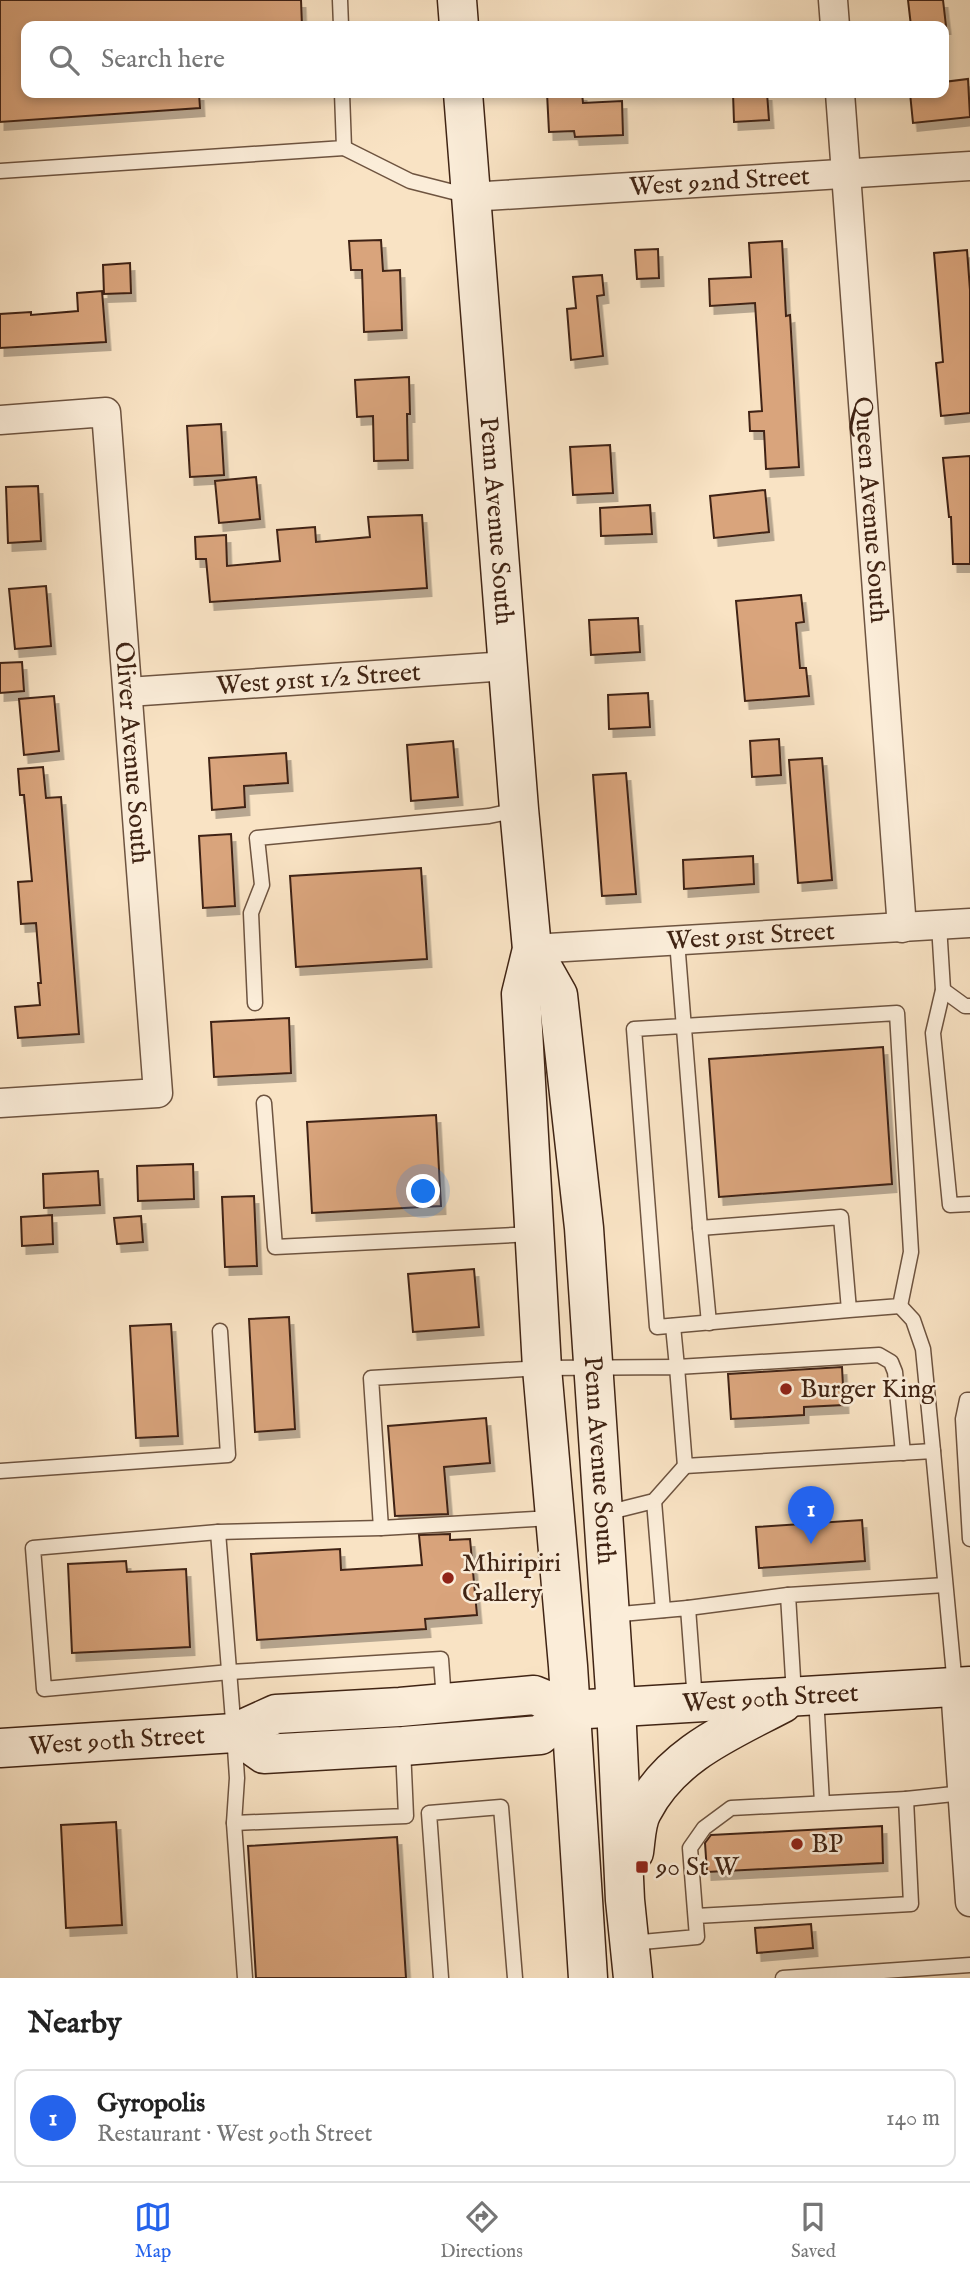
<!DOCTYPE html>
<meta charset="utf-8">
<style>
:root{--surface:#fff;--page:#f2f2f2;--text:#222;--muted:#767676;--line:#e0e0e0;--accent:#2563eb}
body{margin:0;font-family:"IM FELL English",serif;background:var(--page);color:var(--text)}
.you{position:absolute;left:424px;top:1192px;width:24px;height:24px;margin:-18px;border:5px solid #fff;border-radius:50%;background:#1a73e8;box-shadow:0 0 0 10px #1a73e833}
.badge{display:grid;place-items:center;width:46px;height:46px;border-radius:50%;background:var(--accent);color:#fff;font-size:23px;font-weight:700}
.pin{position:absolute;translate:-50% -58px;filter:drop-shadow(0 2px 4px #0008)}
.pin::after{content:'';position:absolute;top:37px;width:24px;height:21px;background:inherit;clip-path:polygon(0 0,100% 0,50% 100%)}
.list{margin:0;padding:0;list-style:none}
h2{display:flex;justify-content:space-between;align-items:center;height:91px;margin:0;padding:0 28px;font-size:30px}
h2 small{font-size:23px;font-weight:400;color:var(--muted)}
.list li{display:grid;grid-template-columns:46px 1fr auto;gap:21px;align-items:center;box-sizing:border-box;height:98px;margin:0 14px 14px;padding:0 14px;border:2px solid var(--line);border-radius:14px}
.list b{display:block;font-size:26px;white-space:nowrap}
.list p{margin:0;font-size:23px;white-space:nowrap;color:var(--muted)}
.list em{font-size:23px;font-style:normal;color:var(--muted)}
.icon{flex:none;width:38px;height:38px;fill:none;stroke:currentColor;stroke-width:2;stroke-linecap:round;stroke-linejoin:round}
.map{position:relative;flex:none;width:970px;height:1978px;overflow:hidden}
.search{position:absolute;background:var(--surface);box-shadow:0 4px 10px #0003;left:21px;right:21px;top:21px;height:77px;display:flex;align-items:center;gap:18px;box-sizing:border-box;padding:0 24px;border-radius:14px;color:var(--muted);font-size:26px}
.sheet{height:203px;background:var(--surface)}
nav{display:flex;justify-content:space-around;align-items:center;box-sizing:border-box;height:98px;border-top:2px solid var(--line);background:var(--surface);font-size:19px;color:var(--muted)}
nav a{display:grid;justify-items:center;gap:4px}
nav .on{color:var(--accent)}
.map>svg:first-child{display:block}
.building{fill:#d9a47c;stroke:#402414;stroke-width:2;filter:url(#shadow)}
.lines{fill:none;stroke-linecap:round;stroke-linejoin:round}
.lane-casing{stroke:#6e5440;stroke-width:17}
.street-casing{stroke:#6e5440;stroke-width:31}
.secondary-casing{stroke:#402414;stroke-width:41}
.lane{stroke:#fbedd9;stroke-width:14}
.street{stroke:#fbedd9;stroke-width:28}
.secondary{stroke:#fbedd9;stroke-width:38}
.poi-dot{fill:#8f2418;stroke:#fbedd9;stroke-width:2.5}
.labels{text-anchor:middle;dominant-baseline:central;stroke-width:5;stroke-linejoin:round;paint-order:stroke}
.street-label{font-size:26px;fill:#402414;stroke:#fbedd9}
.poi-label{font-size:26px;fill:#402414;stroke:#fbedd9;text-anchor:start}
</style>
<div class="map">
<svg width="970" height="1978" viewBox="0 0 970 1978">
<defs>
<filter id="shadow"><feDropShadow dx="4.5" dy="8" stdDeviation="0" flood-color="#0004"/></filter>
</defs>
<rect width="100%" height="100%" fill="#f9e3c4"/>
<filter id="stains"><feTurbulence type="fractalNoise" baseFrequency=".00286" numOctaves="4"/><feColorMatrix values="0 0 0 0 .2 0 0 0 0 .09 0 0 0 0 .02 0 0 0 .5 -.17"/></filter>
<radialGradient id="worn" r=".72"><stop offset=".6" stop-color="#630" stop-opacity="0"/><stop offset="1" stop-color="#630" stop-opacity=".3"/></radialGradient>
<!-- building -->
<g class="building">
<path d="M 0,0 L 301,0 L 302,26 L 26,26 L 26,93 L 199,93 L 200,108 L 0,122 Z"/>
<path d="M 908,0 L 943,0 L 946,26 L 911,26 Z"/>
<path d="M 968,79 L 970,117 L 913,123 L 910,93 L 944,93 L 944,82 Z"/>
<path d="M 547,93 L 582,93 L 583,103 L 622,101 L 623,135 L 575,137 L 574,131 L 549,132 Z"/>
<path d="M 733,93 L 767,93 L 769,120 L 734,122 Z"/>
<path d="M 381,240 L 383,271 L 400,270 L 402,330 L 364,332 L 362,270 L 351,270 L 349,241 Z"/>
<path d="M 782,241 L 786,316 L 790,315 L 799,467 L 766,469 L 764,431 L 750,431 L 749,412 L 762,411 L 755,303 L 710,306 L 709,279 L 751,277 L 749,243 Z"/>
<path d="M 658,249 L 659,278 L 637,279 L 635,250 Z"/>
<path d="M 967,250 L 970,290 L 970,413 L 941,416 L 936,363 L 943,362 L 934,253 Z"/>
<path d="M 130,263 L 131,293 L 104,294 L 103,265 Z"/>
<path d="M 602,275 L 604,295 L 597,296 L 603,356 L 571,360 L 567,309 L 576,308 L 573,277 Z"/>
<path d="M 102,291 L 106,342 L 0,348 L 0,314 L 31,312 L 31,315 L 78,311 L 77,293 Z"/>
<path d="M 409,377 L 410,414 L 407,414 L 408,460 L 374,461 L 373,416 L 357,417 L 355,380 Z"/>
<path d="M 221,424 L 224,475 L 190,477 L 187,426 Z"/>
<path d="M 610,445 L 613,493 L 573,495 L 570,447 Z"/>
<path d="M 970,456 L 970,564 L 953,564 L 951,517 L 949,517 L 943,458 Z"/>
<path d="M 256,477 L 260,519 L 219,523 L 215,481 Z"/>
<path d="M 38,486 L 41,541 L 8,543 L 6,487 Z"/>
<path d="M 765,490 L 769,532 L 714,538 L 710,496 Z"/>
<path d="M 650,505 L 652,534 L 601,536 L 600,508 Z"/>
<path d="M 422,515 L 427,588 L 210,602 L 206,559 L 196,559 L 195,537 L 226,535 L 227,566 L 280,561 L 277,530 L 315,527 L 316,542 L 370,537 L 368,517 Z"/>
<path d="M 46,586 L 51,646 L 15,649 L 9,589 Z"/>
<path d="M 801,595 L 804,622 L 796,623 L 800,668 L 806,668 L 809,696 L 745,701 L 736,601 Z"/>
<path d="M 638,618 L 640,652 L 591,655 L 589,620 Z"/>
<path d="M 22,662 L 24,691 L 0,693 L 0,663 Z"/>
<path d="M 648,693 L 650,727 L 609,729 L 608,695 Z"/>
<path d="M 54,696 L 59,751 L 24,755 L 19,699 Z"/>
<path d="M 779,739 L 781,775 L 752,777 L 750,741 Z"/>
<path d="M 453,741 L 458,797 L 411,801 L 407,745 Z"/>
<path d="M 286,753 L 288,783 L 244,786 L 245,807 L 212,810 L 209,758 Z"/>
<path d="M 822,758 L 832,880 L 798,883 L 789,760 Z"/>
<path d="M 43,767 L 46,798 L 61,797 L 79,1034 L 18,1038 L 15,1007 L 40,1005 L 38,983 L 41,983 L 36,923 L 21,924 L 18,882 L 32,881 L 24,795 L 20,795 L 18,769 Z"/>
<path d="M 626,773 L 636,894 L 602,896 L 593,775 Z"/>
<path d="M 231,834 L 235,906 L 203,908 L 199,836 Z"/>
<path d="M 753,856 L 754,884 L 684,889 L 683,860 Z"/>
<path d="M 421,868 L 427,959 L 296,967 L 290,876 Z"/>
<path d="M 289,1018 L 291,1073 L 214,1077 L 211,1022 Z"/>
<path d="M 883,1047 L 892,1184 L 719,1197 L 709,1059 Z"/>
<path d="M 436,1115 L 441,1206 L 312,1213 L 307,1122 Z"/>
<path d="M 193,1164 L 194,1199 L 138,1201 L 137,1166 Z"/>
<path d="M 98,1171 L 100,1205 L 44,1208 L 43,1174 Z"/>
<path d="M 254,1196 L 257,1266 L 225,1267 L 222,1197 Z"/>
<path d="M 52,1215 L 53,1244 L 22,1246 L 21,1217 Z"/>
<path d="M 141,1216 L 143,1242 L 117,1244 L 114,1218 Z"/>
<path d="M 474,1269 L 479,1327 L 413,1332 L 408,1274 Z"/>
<path d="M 289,1317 L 295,1429 L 255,1432 L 249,1319 Z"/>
<path d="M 171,1324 L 178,1436 L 136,1438 L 130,1326 Z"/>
<path d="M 842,1367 L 844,1405 L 804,1407 L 804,1415 L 731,1419 L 728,1374 Z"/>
<path d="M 486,1418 L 490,1463 L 444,1467 L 448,1514 L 395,1516 L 388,1426 Z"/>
<path d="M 862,1520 L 865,1561 L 759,1568 L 756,1527 Z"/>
<path d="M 450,1534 L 450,1540 L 470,1539 L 477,1615 L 425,1619 L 426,1629 L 257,1640 L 251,1554 L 340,1549 L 341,1570 L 422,1565 L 419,1535 Z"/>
<path d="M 126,1561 L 127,1572 L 186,1569 L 190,1647 L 72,1653 L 68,1564 Z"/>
<path d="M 116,1822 L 122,1925 L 66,1928 L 61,1825 Z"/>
<path d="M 882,1826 L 883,1863 L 707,1872 L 705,1843 L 711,1835 Z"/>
<path d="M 397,1837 L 406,1978 L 256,1978 L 248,1846 Z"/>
<path d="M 811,1924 L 813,1948 L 757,1953 L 755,1928 Z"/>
</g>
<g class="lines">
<!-- lane casing -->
<g class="lane-casing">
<g id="lane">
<path d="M 340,0 L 341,26"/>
<path d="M 344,148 L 410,181 L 469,196"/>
<path d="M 0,171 L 344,148 L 342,93"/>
<path d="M 939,925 L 943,990 L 933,1033 L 950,1205 L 970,1204"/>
<path d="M 677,941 L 700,1228 L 841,1217 L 849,1310 L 657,1327 L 634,1029 L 897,1013 L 911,1252 L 900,1306 L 849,1310"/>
<path d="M 943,990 L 965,1006 L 970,1006"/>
<path d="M 255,1003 L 251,913 L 262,885 L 257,838 L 489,816 L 517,810"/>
<path d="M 264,1103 L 275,1247 L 533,1234"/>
<path d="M 700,1228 L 709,1323"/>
<path d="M 900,1306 L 913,1320 L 923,1349 L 933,1451"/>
<path d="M 673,1326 L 677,1367 L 879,1355 L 891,1362 L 895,1372 L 903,1453"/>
<path d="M 970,1400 L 967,1400 L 963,1419 L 970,1539"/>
<path d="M 0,1471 L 228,1455 L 220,1331"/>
<path d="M 654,1501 L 663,1610"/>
<path d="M 606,1513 L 654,1501 L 685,1466"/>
<path d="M 552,1518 L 381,1528 L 371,1378 L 542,1368 L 677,1367 L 685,1466 L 933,1451 L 955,1686"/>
<path d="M 381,1528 L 218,1532 L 33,1548 L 44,1689 L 230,1672 L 441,1659 L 444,1701"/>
<path d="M 218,1532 L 234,1733 L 237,1778 L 234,1823 L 245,1978"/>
<path d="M 688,1608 L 788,1595"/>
<path d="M 610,1615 L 688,1608 L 695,1701"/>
<path d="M 794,1695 L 788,1595 L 945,1585"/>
<path d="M 816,1696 L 822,1803"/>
<path d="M 906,1799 L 963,1793"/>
<path d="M 234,1823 L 406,1816 L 403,1748"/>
<path d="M 631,1943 L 697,1937 L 690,1848 L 704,1828 L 731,1808 L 906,1799 L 911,1904 L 696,1916"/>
<path d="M 441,1978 L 429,1813 L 501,1807 L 515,1978"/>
<path d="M 783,1978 L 970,1965"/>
</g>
</g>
<!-- street casing -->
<g class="street-casing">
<g id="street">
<path d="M 833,0 L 835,26"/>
<path id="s1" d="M 840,93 L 902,928"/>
<path id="s2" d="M 470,197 L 970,166"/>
<path id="s3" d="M 0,420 L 106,412 L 158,1093 L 0,1103"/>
<path id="s4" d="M 128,692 L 507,666"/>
<path id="s5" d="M 532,949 L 970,923"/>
<path d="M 955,1687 L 970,1902"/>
</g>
</g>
<!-- secondary casing -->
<g class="secondary-casing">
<g id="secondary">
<path d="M 457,0 L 459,26"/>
<path id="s6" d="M 463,93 L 519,809 L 532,949 L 521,994 L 542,1368 L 568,1666 L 588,1978"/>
<path id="s7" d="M 532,949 L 558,995 L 584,1228 L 616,1706 L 625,1900 L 633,1978"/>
<path d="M 234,1733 L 264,1754 L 403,1746 L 540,1735 L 571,1710"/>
<path id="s8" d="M 0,1748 L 234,1733 L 276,1714 L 400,1707 L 534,1695 L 571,1710 L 970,1686"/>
<path d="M 634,1852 C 636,1839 636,1821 643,1810 C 672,1754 730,1731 783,1703"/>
</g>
</g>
<!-- lane -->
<use href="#lane" class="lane"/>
<!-- street -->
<use href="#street" class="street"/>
<!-- secondary -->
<use href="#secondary" class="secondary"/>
</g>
<!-- markers -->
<g class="poi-dot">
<circle cx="786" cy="1389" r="7"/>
<circle cx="448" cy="1578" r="7"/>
<circle cx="797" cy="1844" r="7"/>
<rect x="635" y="1860" width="14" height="14" rx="3.5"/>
</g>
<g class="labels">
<!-- street labels -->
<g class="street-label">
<text stroke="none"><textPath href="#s2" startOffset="250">West 92nd Street</textPath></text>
<text stroke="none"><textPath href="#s1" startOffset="418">Queen Avenue South</textPath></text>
<text stroke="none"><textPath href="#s6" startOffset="429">Penn Avenue South</textPath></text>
<text stroke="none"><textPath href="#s4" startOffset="191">West 91st 1/2 Street</textPath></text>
<text stroke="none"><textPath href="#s3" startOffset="448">Oliver Avenue South</textPath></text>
<text stroke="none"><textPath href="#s5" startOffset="219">West 91st Street</textPath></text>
<text stroke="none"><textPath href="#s7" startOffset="520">Penn Avenue South</textPath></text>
<text stroke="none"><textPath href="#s8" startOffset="779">West 90th Street</textPath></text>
<text stroke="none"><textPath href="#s8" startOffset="117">West 90th Street</textPath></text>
</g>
<!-- poi labels -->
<g class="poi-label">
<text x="800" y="1389">Burger King</text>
<text x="462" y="1563">Mhiripiri<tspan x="462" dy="30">Gallery</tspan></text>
<text x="811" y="1844">BP</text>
<text x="656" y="1867">90 St W</text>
</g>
</g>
<rect width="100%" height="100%" filter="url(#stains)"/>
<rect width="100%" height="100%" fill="url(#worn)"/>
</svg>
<div class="you"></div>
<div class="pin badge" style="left:811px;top:1544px">1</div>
<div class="search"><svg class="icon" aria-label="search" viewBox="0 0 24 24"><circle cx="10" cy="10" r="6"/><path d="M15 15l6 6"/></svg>Search here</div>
</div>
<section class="sheet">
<h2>Nearby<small></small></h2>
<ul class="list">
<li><span class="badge">1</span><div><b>Gyropolis</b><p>Restaurant · West 90th Street</p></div><em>140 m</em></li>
</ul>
</section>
<nav>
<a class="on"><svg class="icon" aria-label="map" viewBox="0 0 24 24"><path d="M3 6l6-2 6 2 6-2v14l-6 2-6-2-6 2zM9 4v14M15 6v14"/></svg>Map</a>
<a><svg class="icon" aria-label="directions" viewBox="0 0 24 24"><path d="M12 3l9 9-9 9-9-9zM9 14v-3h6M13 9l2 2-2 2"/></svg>Directions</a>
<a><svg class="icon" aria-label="saved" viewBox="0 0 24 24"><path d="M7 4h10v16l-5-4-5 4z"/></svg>Saved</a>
</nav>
